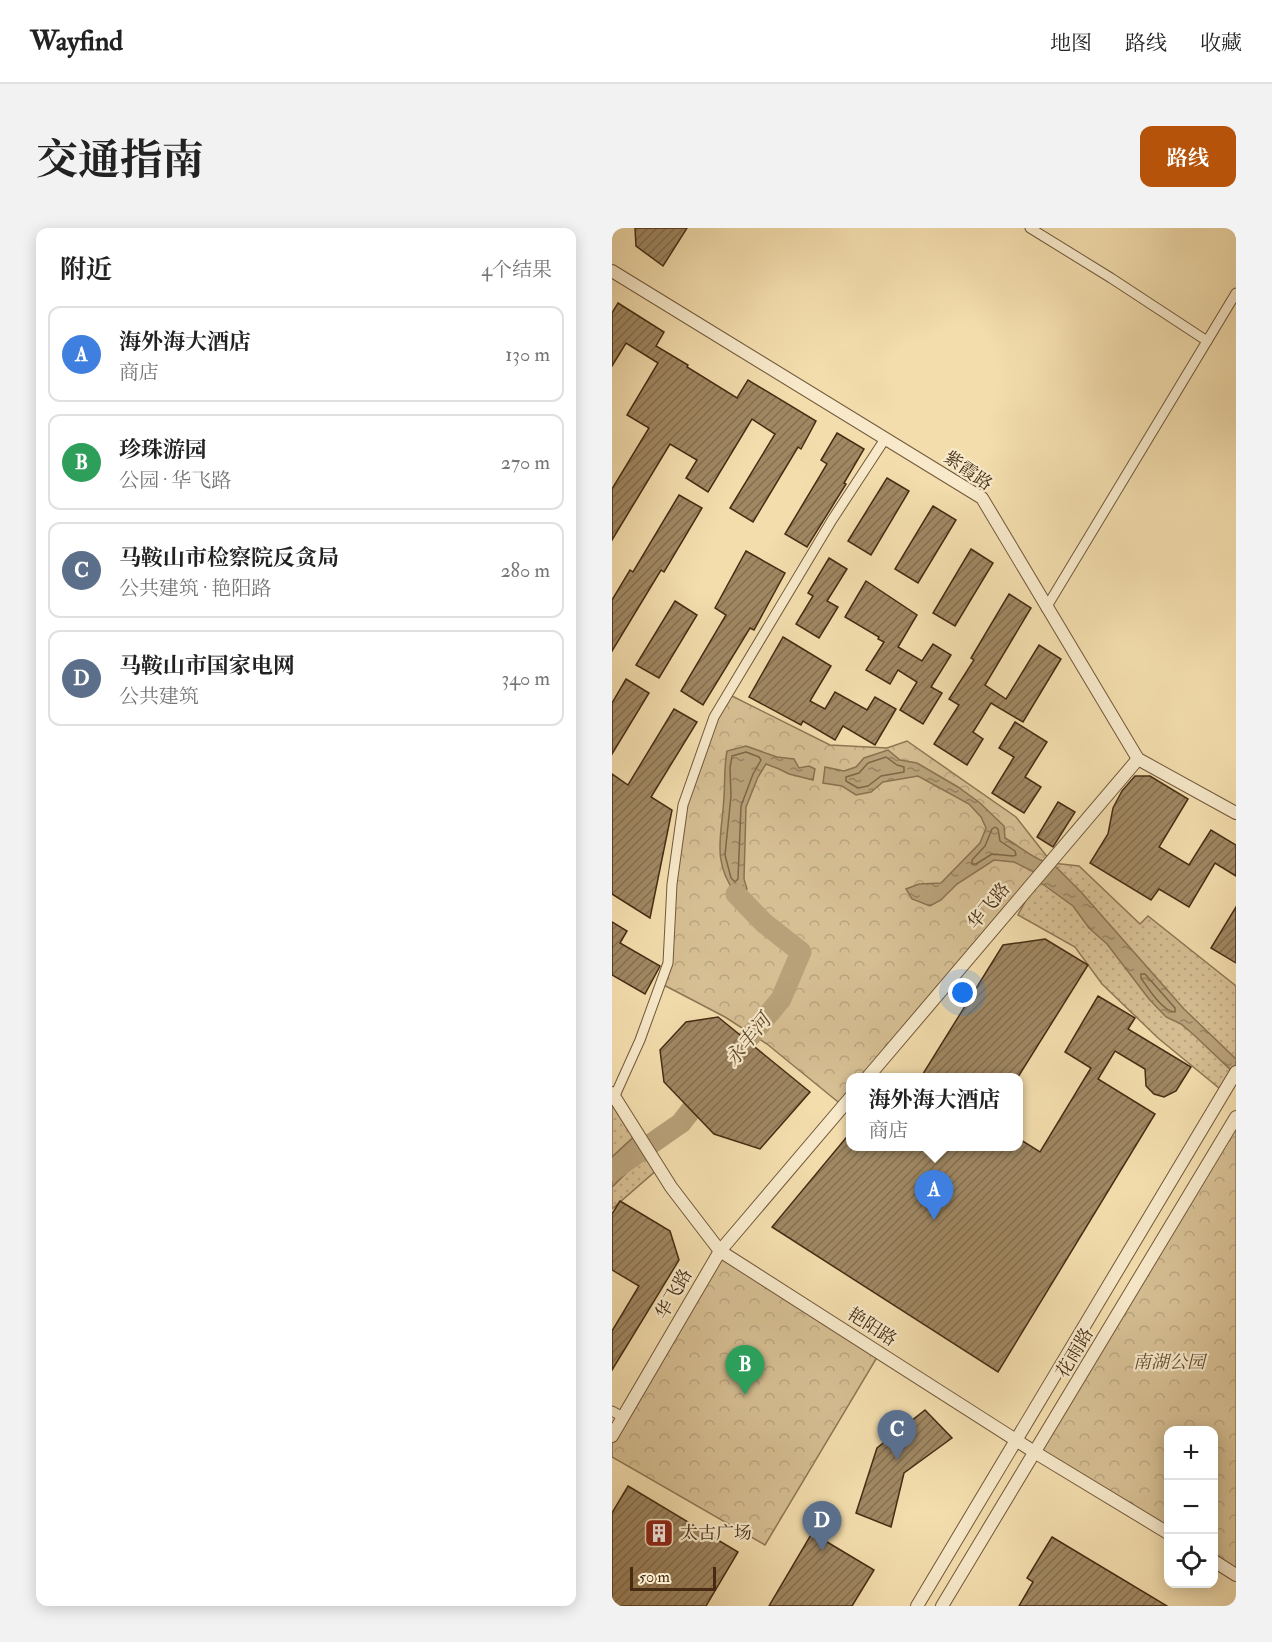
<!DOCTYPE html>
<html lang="zh">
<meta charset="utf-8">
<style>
:root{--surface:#fff;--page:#f2f2f2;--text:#222;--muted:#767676;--line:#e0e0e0;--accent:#b45309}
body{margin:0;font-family:"IM FELL Double Pica","Noto Serif SC",serif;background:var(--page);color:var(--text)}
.controls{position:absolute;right:18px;bottom:18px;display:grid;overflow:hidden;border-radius:12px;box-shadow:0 3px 15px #0003}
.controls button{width:54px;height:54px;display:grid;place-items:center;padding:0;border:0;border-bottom:2px solid var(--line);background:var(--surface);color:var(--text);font:30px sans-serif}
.scale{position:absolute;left:18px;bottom:15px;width:86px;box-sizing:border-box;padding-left:6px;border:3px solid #462c13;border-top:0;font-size:16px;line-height:21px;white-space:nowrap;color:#462c13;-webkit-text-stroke:4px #f7e9ca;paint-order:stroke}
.you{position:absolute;left:351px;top:765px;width:21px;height:21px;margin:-15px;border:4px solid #fff;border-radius:50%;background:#1a73e8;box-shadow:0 0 0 9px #1a73e833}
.badge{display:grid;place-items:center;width:39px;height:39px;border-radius:50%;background:var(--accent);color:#fff;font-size:20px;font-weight:700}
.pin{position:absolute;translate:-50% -50px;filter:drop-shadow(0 2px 3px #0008)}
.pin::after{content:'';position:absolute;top:32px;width:21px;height:18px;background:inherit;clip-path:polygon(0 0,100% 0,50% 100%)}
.popup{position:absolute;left:234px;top:845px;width:177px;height:78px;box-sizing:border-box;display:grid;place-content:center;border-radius:12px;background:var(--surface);filter:drop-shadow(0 2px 4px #0005);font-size:20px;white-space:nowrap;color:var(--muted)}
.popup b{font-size:22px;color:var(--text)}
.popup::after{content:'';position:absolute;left:50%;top:100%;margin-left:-12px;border:12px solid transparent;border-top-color:var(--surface)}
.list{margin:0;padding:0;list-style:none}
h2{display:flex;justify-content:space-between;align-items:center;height:78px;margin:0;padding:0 24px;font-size:26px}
h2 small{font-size:20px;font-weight:400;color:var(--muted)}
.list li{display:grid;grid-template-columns:39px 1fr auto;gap:18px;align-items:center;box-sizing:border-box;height:96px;margin:0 12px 12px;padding:0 12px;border:2px solid var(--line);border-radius:12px}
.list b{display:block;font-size:22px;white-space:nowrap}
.list p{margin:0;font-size:20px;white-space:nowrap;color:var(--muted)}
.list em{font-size:20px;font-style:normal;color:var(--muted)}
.icon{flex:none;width:33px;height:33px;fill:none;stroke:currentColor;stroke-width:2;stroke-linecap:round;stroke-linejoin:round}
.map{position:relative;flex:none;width:624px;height:1378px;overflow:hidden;border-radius:12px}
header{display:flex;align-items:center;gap:36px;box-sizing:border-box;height:84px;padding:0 30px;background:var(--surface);border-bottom:2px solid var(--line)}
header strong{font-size:28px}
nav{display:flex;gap:33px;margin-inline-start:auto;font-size:21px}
.intro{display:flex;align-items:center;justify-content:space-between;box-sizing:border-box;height:144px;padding:0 36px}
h1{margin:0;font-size:42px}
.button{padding:15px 27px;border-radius:12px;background:var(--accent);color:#fff;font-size:21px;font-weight:700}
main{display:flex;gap:36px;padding:0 36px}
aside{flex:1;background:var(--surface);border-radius:12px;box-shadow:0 3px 15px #0003}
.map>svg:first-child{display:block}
.grass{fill:url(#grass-dots);stroke:#8e7653;stroke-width:1.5}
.park{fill:url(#park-crowns);stroke:#8e7653;stroke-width:1.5}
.water{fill:url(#water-ripples);stroke:#8a7250;stroke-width:1.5}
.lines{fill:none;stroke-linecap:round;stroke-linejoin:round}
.shore{stroke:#7f6646;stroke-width:1.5}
.river{stroke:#b8a179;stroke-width:21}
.building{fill:url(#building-hatch);stroke:#462c13;stroke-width:1.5}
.minor-casing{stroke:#71583a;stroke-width:11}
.tertiary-casing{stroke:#71583a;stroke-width:14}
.minor{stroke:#f7e9ca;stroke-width:9}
.tertiary{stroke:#f7e9ca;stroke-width:12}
.labels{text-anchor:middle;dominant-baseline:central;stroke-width:4.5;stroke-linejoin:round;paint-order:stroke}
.street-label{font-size:18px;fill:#462c13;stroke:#f7e9ca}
.park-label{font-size:18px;font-style:italic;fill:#63492d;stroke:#f7e9ca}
.poi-label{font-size:18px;fill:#462c13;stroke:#f7e9ca;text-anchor:start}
.water-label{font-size:20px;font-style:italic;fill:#62492c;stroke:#f7e9ca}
</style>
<header>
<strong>Wayfind</strong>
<nav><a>地图</a><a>路线</a><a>收藏</a></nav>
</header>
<div class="intro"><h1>交通指南</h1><a class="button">路线</a></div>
<main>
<aside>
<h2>附近<small>4个结果</small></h2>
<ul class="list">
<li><span class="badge" style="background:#3f7fe0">A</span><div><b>海外海大酒店</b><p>商店</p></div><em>130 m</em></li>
<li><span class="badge" style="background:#2e9e5b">B</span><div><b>珍珠游园</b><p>公园 · 华飞路</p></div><em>270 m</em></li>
<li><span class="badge" style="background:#5c6f8a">C</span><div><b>马鞍山市检察院反贪局</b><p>公共建筑 · 艳阳路</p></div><em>280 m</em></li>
<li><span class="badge" style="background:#5c6f8a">D</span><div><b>马鞍山市国家电网</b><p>公共建筑</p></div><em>340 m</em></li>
</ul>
</aside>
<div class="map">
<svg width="624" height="1378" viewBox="0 0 624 1378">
<defs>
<pattern id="grass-dots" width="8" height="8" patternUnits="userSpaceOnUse" patternTransform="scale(1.5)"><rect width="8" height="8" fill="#d6bf93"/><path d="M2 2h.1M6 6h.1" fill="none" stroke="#b9a47e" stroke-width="1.8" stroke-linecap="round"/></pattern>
<pattern id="park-crowns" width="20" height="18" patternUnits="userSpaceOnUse" patternTransform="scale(1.5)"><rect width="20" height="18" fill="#d6bf93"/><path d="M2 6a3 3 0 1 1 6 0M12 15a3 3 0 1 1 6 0" fill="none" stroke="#b9a47e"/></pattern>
<pattern id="water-ripples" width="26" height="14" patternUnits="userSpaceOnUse" patternTransform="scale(1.5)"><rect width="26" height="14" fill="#b8a179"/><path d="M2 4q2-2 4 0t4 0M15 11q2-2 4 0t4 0" fill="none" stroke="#978362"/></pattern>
<pattern id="building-hatch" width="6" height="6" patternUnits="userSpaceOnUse" patternTransform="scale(1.5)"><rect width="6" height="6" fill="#a08863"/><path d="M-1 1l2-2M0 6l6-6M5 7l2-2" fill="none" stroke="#846f50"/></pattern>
</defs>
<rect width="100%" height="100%" fill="#f3ddad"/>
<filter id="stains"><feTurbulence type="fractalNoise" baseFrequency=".00333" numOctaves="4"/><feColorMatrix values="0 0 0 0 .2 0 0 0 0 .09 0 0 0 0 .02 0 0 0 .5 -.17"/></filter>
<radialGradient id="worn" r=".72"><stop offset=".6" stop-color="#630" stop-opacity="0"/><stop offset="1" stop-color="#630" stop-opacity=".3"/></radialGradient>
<!-- grass -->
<g class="grass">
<path d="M 440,635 L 467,638 L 528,696 L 536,688 L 624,758 L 624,844 L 612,864 L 546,810 L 490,756 L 463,719 L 406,687 L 425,652 Z"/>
<path d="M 0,874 L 25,906 L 0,929 Z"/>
<path d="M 36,923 L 47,940 L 0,981 L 0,959 Z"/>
</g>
<!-- park -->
<g class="park">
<path d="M 116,466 L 218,517 L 275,520 L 295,513 L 404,589 L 440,635 L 255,849 L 238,850 L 238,870 L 231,878 L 155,816 L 113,789 L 48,755 L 56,728 L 71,577 Z"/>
<path d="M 624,889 L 624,1347 L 602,1333 L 602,1202 L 556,1202 L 556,1305 L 424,1225 Z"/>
<path d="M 108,1023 L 267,1126 L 153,1317 L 0,1229 L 0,1208 Z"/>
</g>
<!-- water -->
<g class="water">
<path d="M 134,518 L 165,529 L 182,531 L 187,540 L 197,538 L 203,541 L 201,552 L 177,546 L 167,541 L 154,536 L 146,549 L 134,579 L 132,651 L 135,661 L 124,666 C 99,633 110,607 112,569 C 113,553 112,538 115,523 Z"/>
<path d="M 276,522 L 288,532 L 305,535 L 346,559 L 368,575 L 392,598 L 393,610 C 407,618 418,628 433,634 L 424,645 L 402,634 L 382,632 L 345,656 L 329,672 L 318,678 L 300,671 L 294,661 L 307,656 L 329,655 L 368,615 L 374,600 L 369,589 L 357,576 L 306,548 L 271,554 L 259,564 L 244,567 L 230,558 L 211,555 L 213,539 L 232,543 L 244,539 L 252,530 Z"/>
<path d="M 440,635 L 469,664 L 572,781 L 624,831 L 623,846 L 582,807 L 569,796 L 554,789 L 537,771 L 495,716 L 477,700 L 461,678 L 425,652 Z"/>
<path d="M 25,906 L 36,923 L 0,959 L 0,929 Z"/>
</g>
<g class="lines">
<!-- shore -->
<g class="shore">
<path d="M 134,524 L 147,529 L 149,532 L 141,546 L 129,578 L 126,651 L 123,654 L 119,650 L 113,627 L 119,568 L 118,540 L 120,528 Z"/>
<path d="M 274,529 L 285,537 L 292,539 L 292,544 L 269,548 L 256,558 L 246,560 L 234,553 L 234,549 L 247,545 L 256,535 Z"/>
<path d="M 383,599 L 386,601 L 388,613 L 403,623 L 404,627 L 401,628 L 380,626 L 364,636 L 360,636 L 360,632 L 373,618 L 380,601 Z"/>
<path d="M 529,746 L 533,746 L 563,780 L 563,784 C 551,784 536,760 529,750 Z"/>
</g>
<!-- river -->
<g class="river">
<path d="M 116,835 L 169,771 L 189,724 L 152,695 L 124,666"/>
<path d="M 0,943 L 69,895 L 97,859"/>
</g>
</g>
<!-- building -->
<g class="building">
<path d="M 23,0 L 75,0 L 51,38 L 24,18 Z"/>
<path d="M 6,75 L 52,104 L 44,118 L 76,137 L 75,139 L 125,170 L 136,152 L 204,193 L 189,221 L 186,219 L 141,294 L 118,280 L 163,206 L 140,191 L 96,264 L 74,250 L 85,232 L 58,216 L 0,312 L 0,261 L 37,200 L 15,187 L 46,135 L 14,115 L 0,138 L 0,85 Z"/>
<path d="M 225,205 L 252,221 L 232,255 L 234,256 L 195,319 L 173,306 L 215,236 L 209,232 Z"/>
<path d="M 275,250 L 297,263 L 259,327 L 236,313 Z"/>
<path d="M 67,267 L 90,280 L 52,344 L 49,342 L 0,423 L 0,372 L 18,342 L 21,344 Z"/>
<path d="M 321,278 L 344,292 L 306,355 L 283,341 Z"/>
<path d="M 359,321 L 381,335 L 343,398 L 321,385 Z"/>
<path d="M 134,323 L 173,345 L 142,402 L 138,400 L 91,477 L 69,463 L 114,387 L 103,380 Z"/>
<path d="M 217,330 L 235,341 L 215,373 L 226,379 L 207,410 L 184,396 L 201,368 L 196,365 Z"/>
<path d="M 254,353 L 305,387 L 286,419 L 310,433 L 321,416 L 339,427 L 319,459 L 330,465 L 311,496 L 288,482 L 305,454 L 286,442 L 278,456 L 254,442 L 272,414 L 266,411 L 267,409 L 233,389 Z"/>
<path d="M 397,366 L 419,380 L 373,457 L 394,471 L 427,417 L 449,431 L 411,494 L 379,475 L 361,504 L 371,511 L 355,537 L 322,516 L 347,477 L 337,471 L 362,432 L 359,430 Z"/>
<path d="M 63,373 L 85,387 L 47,450 L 24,437 Z"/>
<path d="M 171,409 L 219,438 L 198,473 L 213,481 L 223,464 L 255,482 L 263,469 L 284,481 L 263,517 L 231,498 L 223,512 L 191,493 L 189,497 L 137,469 Z"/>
<path d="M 14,451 L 37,465 L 0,526 L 0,475 Z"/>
<path d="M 62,481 L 85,494 L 39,569 L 60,582 L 38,690 L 0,666 L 0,546 L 16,557 Z"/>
<path d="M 403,494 L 435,514 L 413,549 L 429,559 L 412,585 L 380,565 L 402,529 L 387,520 Z"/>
<path d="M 523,548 L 538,548 L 576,571 L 547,619 L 577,637 L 599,602 L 624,617 L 624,648 L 603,635 L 577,679 L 547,661 L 539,672 L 478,635 L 496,606 L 501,580 L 510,563 Z"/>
<path d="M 446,574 L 463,584 L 441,619 L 425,609 Z"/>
<path d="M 624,679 L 624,735 L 599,720 Z"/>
<path d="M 0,694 L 15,703 L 8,715 L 48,738 L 33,766 L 0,747 Z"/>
<path d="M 433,711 L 476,737 L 406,849 L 309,849 L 391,717 Z"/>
<path d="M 486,768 L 523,790 L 516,801 L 579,839 L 564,863 L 552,869 L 542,866 L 534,858 L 533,841 L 503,823 L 486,851 L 543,886 L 386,1144 L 160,999 L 238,905 L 238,918 L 406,918 L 406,910 L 428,924 L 479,840 L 453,824 Z"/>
<path d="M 106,789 L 198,864 L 148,921 L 102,906 L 52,854 L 48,822 L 74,794 Z"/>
<path d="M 8,973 L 58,1003 L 67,1032 L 0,1142 L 0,1103 L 27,1058 L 0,1042 L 0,986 Z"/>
<path d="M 313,1182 L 340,1210 L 292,1245 L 279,1299 L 244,1285 L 265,1220 Z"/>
<path d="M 16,1258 L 126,1324 L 94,1378 L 0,1378 L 0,1285 Z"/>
<path d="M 200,1305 L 262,1342 L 240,1378 L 157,1378 Z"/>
<path d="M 440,1309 L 555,1378 L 407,1378 L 421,1354 L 415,1350 Z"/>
</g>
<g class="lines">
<!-- minor casing -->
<g class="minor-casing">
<g id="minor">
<path d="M 418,0 L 499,50 L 595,113"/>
<path d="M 434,380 L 624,65"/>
<path d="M 1,872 L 28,812 L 56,735 L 60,656 L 71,577 L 102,489 L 220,292 L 273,211"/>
<path d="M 0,1183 L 11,1189"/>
</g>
</g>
<!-- tertiary casing -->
<g class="tertiary-casing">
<g id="tertiary">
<path d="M 0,43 L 370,270 L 526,531 L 624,585"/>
<path d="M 255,850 L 526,531"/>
<path d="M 0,865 L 59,959 L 108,1023 L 424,1225 L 556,1305"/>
<path d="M 0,1208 L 108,1023 L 238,870"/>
<path d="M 602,1333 L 624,1347"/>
<path d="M 305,1378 L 624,844"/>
<path d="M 330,1378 L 624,889"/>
</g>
</g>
<!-- minor -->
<use href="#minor" class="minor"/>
<!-- tertiary -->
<use href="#tertiary" class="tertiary"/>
</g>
<!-- icons -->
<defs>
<g id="building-square" transform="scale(1.5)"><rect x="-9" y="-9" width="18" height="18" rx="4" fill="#8f2418" stroke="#f7e9ca"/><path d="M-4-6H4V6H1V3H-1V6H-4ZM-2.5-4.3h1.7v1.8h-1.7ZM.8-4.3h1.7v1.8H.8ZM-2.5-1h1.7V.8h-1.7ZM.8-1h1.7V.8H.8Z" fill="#fff"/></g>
</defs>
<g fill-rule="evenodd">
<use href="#building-square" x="47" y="1305"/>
</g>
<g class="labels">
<!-- street labels -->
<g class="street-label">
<text transform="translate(356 243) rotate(35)">紫霞路</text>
<text transform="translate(377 678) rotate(-50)">华飞路</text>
<text transform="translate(62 1066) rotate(-60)">华飞路</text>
<text transform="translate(260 1099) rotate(33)">艳阳路</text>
<text transform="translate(463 1125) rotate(-59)">花雨路</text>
</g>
<!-- park labels -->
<g class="park-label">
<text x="557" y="1134">南湖公园</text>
</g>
<!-- poi labels -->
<g class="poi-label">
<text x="68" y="1305">太古广场</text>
</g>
<!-- water labels -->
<g class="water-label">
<text transform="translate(136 812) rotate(-51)">永丰河</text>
</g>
</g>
<rect width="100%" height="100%" filter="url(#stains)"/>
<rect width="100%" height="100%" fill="url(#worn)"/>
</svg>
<div class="controls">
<button>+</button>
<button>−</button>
<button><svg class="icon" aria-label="locate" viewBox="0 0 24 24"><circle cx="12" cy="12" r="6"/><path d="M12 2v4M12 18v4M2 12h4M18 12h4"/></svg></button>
</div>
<div class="scale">50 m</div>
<div class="you"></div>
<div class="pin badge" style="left:322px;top:992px;background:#3f7fe0">A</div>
<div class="popup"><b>海外海大酒店</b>商店</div>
<div class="pin badge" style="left:133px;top:1167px;background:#2e9e5b">B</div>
<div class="pin badge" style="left:285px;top:1232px;background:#5c6f8a">C</div>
<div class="pin badge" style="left:210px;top:1323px;background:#5c6f8a">D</div>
</div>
</main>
